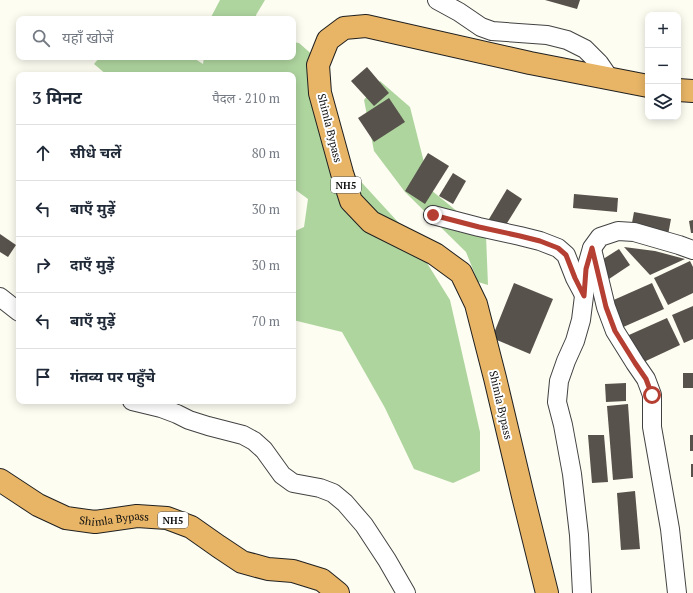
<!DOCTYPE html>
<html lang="hi">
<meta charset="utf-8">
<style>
:root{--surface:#fff;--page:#f2f2f3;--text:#1f2937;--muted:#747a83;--line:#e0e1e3}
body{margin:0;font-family:"PT Serif","Noto Sans Devanagari",serif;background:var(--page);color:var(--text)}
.controls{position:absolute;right:12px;top:12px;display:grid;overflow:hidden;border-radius:8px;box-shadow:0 2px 10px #0003}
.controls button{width:36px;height:36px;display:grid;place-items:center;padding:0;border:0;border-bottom:1px solid var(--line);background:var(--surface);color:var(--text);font:20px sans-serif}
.stop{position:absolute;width:12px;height:12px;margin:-9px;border:3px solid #b43f32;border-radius:50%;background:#fff}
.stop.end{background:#b43f32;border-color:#fff;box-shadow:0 1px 4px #0008}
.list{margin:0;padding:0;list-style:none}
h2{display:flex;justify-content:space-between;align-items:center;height:52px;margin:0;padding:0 16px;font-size:17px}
h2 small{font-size:13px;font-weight:400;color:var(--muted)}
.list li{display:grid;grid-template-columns:26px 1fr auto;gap:12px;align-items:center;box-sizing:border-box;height:56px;padding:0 16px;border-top:1px solid var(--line)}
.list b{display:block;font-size:15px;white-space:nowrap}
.list em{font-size:13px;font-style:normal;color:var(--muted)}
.icon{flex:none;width:22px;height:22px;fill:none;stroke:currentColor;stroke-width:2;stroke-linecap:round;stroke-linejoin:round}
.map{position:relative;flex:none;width:693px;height:593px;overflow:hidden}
.search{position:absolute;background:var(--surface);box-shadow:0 2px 10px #0003;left:16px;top:16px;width:280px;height:44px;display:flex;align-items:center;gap:10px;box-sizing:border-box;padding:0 14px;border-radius:8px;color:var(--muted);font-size:15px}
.panel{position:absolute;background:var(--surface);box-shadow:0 2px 10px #0003;left:16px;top:72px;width:280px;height:332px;border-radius:8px}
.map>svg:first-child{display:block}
.forest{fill:#afd59f}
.building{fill:#57524c}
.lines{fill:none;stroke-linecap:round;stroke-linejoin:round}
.minor-casing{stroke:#424242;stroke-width:20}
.highway-casing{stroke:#202020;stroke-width:24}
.minor{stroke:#fff;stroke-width:18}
.highway{stroke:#e8b566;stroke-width:22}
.route{stroke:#b43f32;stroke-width:5}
.labels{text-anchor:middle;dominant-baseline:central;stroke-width:4;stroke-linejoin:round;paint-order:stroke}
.shield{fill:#fff;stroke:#575757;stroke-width:1}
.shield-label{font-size:10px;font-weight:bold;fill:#0f0f0f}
.street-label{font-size:11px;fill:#0f0f0f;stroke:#fff}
</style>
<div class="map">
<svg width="693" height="593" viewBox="0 0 693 593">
<rect width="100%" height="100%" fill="#fefdf2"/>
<!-- forest -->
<g class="forest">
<path d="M 220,0 L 265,0 L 256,15 L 257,19 L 210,19 Z"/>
<path d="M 293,42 L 299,43 L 315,57 L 353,173 L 409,234 L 450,300 L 480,432 L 480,471 L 453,483 L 414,469 L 385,408 L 342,332 L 293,320 L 293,232 L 304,227 L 308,199 L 293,188 L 293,75 L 107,75 L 94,64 L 100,57 L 192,57 L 203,64 L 204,57 L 293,57 Z"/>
<path d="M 380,81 L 410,107 L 431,190 L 486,235 L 488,285 L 478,282 L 466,252 L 405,192 L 374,151 L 364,100 Z"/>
</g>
<!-- building -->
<g class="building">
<path d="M 545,0 L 580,0 L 577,9 Z"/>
<path d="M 367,67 L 389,93 L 374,106 L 351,81 Z"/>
<path d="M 389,98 L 405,122 L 374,142 L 358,118 Z"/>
<path d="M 428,153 L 449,166 L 425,204 L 405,191 Z"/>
<path d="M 453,173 L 466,181 L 453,204 L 439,196 Z"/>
<path d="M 507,189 L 522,199 L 504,228 L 489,219 Z"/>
<path d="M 574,194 L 618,198 L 617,212 L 573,208 Z"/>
<path d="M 634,212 L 671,219 L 668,235 L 631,228 Z"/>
<path d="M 693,220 L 693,233 L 691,233 L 689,221 Z"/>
<path d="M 0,234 L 16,245 L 8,257 L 0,252 Z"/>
<path d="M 624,247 L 655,251 L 685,259 L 650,275 Z"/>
<path d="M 619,249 L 630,265 L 600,285 L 589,268 Z"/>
<path d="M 690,261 L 693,267 L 693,293 L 668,305 L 654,278 Z"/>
<path d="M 514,283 L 553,299 L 530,354 L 492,338 Z"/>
<path d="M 652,283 L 664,309 L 612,332 L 600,306 Z"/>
<path d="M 693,306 L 693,339 L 684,343 L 672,315 Z"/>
<path d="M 667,318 L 680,345 L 633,367 L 620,339 Z"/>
<rect x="683" y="373" width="10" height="15"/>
<path d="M 626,383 L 626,401 L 606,402 L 605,384 Z"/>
<path d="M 628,404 L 633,478 L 613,480 L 607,406 Z"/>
<path d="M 588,435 L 604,435 L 608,482 L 592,483 Z"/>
<rect x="690" y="435" width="3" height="16"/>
<rect x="691" y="464" width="2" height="13"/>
<path d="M 635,491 L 640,549 L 621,550 L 617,493 Z"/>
</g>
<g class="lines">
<!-- minor casing -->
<g class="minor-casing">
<g id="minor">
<path d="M 437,0 L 459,12 L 481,27 L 492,31 L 547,35 L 567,40 L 585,49 L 599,63 L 610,79"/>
<path d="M 433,215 L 479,227 L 520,236 L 540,241 L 558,248 L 566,255 L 575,278 L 583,293"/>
<path d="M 592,249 L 606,307 L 615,331 L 635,363 L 646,379 L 652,395 L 652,427 L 670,529 L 677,593"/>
<path d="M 0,297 L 19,312"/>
<path d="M 132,401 L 161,408 L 177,414 L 189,420 L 208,426 L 243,435 L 254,441 L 264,450 L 282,475 L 293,483 L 320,488 L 333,493 L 345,503 L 364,525 L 387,560 L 406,593"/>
<path d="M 582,593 L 579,535 L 572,474 L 563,425 L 557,402 L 559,381 L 566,361 L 575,341 L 581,320 L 584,296 L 586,269 L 592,248 L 600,237 L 618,231 L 634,232 L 679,245 L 693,250"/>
</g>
</g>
<!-- highway casing -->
<g class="highway-casing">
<g id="highway">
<path d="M 678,90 L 693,91"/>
<path id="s1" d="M 0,480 L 38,505 L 66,518 L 95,522 L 137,516 L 167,518 L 191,527 L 218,546 L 242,562 L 268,569 L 293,571 L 322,580 L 338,593"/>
<path d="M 547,593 L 523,496 L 495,378 L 476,304 L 461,273 L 435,254 L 371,222 L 351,201 L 342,173 L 320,93 L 318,65 L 328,40 L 344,28 L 366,26 L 530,63 L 648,86"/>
</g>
</g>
<!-- minor -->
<use href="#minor" class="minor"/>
<!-- highway -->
<use href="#highway" class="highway"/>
</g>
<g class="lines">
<!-- route -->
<path class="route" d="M 433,215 L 479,227 L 520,236 L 540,241 L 558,248 L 566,255 L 575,278 L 584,296 L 586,269 L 592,248 L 606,307 L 615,331 L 635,363 L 646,379 L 652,395"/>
</g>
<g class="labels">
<!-- shield labels -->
<g class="shield">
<rect x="331" y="177" width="30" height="16" rx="3"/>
<rect x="158" y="512" width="30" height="16" rx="3"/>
</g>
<g class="shield-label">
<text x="346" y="185">NH5</text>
<text x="173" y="520">NH5</text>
</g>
<!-- street labels -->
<g class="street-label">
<text transform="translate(330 128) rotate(76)">Shimla Bypass</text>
<text transform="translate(501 405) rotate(77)">Shimla Bypass</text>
<text stroke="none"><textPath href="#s1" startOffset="125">Shimla Bypass</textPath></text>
</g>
</g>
</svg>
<div class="controls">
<button>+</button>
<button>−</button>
<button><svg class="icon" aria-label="layers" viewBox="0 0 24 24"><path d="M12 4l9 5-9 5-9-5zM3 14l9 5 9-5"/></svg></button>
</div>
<div class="stop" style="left:652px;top:395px"></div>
<div class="stop end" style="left:433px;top:215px"></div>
<div class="search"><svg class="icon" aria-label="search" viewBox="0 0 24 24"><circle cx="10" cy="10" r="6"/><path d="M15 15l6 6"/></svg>यहाँ खोजें</div>
<section class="panel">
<h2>3 मिनट<small>पैदल · 210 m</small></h2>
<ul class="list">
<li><svg class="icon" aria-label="ahead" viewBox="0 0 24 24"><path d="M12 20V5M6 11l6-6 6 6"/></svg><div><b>सीधे चलें</b></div><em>80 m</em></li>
<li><svg class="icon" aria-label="left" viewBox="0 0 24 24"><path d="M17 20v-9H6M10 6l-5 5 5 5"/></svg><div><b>बाएँ मुड़ें</b></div><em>30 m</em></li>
<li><svg class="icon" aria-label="right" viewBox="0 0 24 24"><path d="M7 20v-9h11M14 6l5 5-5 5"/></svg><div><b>दाएँ मुड़ें</b></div><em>30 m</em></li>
<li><svg class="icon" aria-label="left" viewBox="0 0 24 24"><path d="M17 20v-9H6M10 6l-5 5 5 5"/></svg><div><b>बाएँ मुड़ें</b></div><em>70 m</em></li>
<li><svg class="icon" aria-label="arrive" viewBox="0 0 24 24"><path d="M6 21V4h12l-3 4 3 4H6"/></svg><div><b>गंतव्य पर पहुँचे</b></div></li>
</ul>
</section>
</div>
